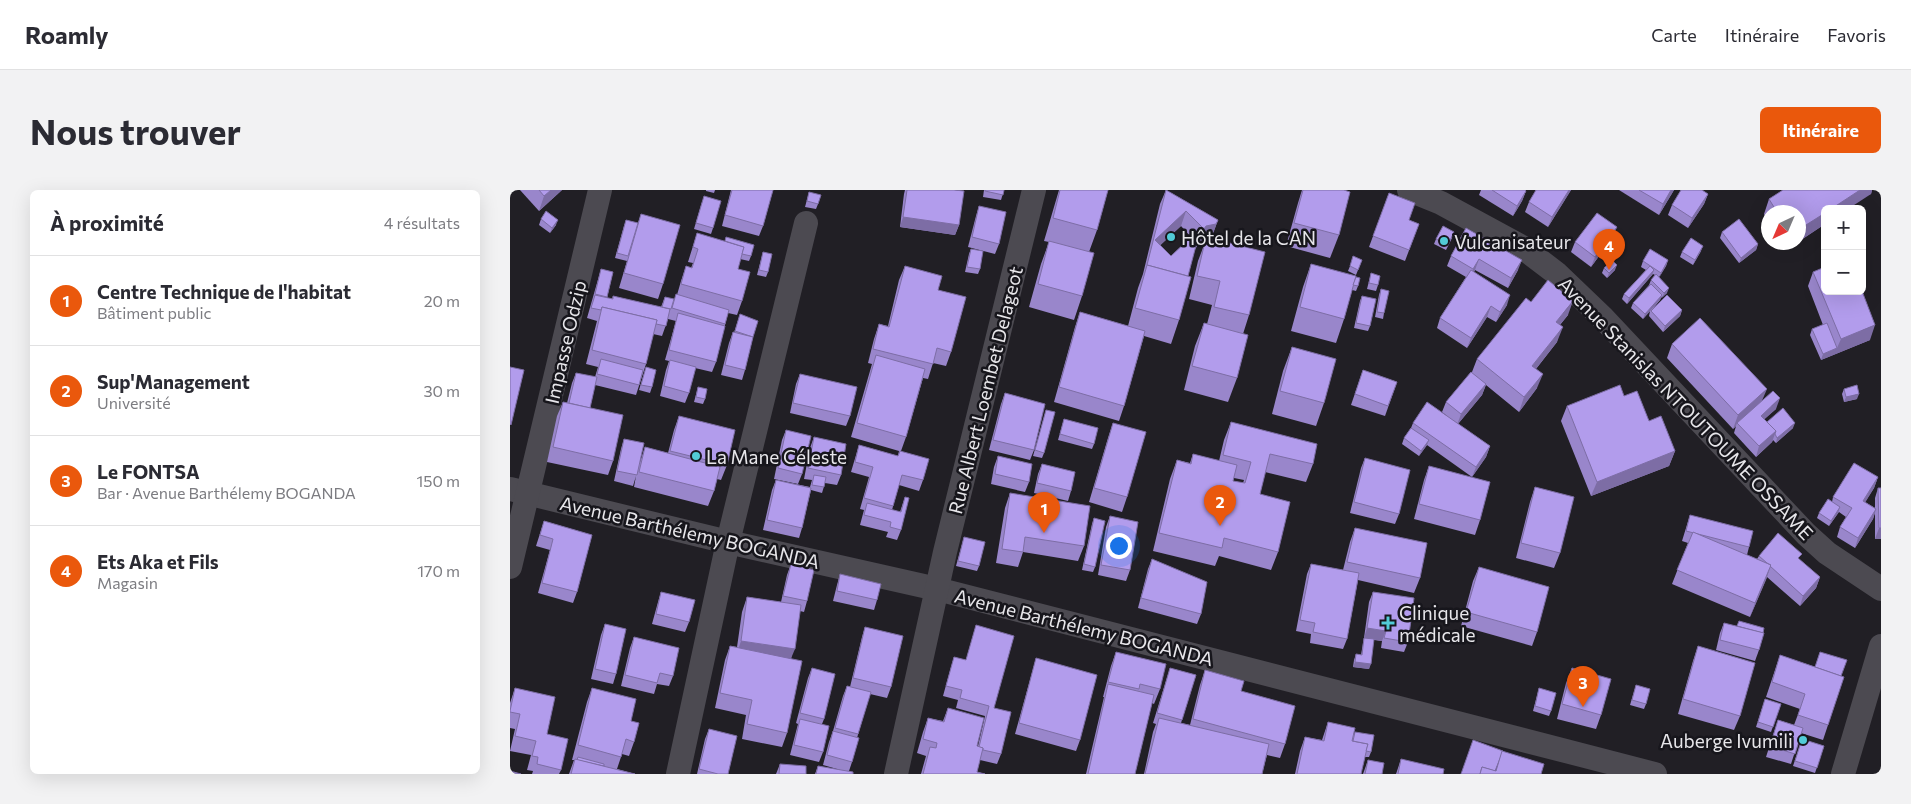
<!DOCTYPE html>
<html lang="fr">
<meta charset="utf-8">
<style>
:root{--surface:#fff;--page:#f2f2f3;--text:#2b2b33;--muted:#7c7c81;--line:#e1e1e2;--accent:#ea580c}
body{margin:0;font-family:Commissioner,sans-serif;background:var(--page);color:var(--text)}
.controls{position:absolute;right:15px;top:15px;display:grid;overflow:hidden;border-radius:8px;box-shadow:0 5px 20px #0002}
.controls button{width:45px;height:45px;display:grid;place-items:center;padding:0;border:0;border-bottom:1px solid var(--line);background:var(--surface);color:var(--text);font:25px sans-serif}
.compass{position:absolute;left:1251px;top:15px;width:45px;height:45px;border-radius:50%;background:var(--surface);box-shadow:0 5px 20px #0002;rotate:224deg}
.you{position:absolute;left:608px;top:355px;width:18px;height:18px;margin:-12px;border:4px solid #fff;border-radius:50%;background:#1a73e8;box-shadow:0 0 0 8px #1a73e833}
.badge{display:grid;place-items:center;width:32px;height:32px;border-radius:50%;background:var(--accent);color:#fff;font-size:16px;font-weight:700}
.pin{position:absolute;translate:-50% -41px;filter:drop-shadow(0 1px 2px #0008)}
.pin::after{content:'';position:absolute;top:26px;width:18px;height:15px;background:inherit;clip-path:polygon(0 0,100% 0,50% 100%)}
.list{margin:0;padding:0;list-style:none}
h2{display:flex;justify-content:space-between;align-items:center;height:65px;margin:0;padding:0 20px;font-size:21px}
h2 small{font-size:16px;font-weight:400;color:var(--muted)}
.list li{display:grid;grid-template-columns:32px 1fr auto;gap:15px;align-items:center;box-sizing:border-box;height:90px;padding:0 20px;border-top:1px solid var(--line)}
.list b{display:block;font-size:19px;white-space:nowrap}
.list p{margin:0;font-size:16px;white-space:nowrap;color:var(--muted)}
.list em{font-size:16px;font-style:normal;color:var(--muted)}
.map{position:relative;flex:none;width:1371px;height:584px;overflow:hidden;border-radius:8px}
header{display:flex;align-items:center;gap:30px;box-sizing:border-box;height:70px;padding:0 25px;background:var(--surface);border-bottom:1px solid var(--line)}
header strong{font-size:24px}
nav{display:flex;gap:28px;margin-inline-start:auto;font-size:18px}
.intro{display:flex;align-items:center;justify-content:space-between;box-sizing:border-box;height:120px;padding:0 30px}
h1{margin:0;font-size:35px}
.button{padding:12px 22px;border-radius:8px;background:var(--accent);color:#fff;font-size:18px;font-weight:700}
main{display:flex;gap:30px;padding:0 30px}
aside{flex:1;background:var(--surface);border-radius:8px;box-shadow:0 5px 20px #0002}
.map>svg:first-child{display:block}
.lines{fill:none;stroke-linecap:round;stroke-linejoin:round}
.minor{stroke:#4c4a51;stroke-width:24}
.wall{fill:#9986cb;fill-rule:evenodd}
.shaded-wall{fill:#7d6da5}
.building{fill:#b29cec;stroke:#7d6da5;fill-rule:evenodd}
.poi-dot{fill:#52cbd7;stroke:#17161c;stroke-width:2}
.labels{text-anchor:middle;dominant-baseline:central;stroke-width:5;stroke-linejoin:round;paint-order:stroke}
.poi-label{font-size:19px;fill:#e7e6ea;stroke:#17161c;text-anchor:start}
.street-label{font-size:19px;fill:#e7e6ea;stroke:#17161c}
</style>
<header>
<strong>Roamly</strong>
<nav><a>Carte</a><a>Itinéraire</a><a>Favoris</a></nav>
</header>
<div class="intro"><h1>Nous trouver</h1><a class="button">Itinéraire</a></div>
<main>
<aside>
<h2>À proximité<small>4 résultats</small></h2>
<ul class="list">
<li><span class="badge">1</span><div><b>Centre Technique de l'habitat</b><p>Bâtiment public</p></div><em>20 m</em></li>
<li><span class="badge">2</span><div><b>Sup'Management</b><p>Université</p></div><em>30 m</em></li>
<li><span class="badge">3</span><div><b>Le FONTSA</b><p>Bar · Avenue Barthélemy BOGANDA</p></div><em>150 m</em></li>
<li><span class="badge">4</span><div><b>Ets Aka et Fils</b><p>Magasin</p></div><em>170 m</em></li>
</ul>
</aside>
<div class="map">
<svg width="1371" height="584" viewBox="0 0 1371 584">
<rect width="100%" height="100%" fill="#211f25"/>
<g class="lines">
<!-- minor -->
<g class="minor">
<path d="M 899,0 L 931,13 L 1012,57 L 1046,83 L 1093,128 L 1296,344 L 1317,363 L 1371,399"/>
<path d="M 0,299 L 218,352 L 427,399 L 1145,584"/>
<path d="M 0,377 L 90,0"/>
<path d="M 168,584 L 218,352 L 296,33"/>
<path d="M 386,584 L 435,362 L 524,0"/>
<path d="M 1333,584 L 1371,456"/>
</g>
</g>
<!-- wall -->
<g class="wall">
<path d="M 10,0 L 52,0 L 29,21 Z"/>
<path d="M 196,0 L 205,0 L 204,3 L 196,1 Z"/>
<path d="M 221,0 L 263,0 L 253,36 L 249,46 L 212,36 Z"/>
<path d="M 395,0 L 444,0 L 449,35 L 445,45 L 390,37 L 394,4 Z"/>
<path d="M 474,0 L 494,0 L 491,10 L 473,7 Z"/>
<path d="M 549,0 L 598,0 L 587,40 L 579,62 L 572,106 L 564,130 L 519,117 L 531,74 L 539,52 L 534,51 Z"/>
<path d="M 656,0 L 708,30 L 701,49 L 739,125 L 733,144 L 727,188 L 718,212 L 674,200 L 685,156 L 694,133 L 697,134 L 702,115 L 679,109 L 688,71 L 696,50 L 690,51 L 685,59 L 678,86 L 669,130 L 661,154 L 634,146 L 614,216 L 609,231 L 544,212 L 565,137 L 570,122 L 618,136 L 628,98 L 633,84 L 650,14 ZM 671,36 L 681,47 L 661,66 L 650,55 Z"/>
<path d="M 792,0 L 834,0 L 829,45 L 820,68 L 776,56 L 788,13 Z"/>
<path d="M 971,0 L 1015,0 L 1016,1 L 1012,11 L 1003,26 L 969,5 Z"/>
<path d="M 1026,0 L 1061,0 L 1038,37 L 1015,22 L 1019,12 Z"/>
<path d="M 1109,0 L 1164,0 L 1149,25 Z"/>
<path d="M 1273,0 L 1362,0 L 1361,4 L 1315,19 L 1315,34 L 1288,52 L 1288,22 L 1258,22 L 1258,32 L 1254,24 L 1259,9 Z"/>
<path d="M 299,2 L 308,14 L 306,19 L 295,17 Z"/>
<path d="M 879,3 L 899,30 L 909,34 L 895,71 L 859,57 Z"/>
<path d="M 1198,4 L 1194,14 L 1178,38 L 1158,25 L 1162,15 Z"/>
<path d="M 192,12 L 203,38 L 201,44 L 184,39 Z"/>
<path d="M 469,16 L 489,54 L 485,64 L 458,57 L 466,26 Z"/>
<path d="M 131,24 L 153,94 L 148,109 L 109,98 L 117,71 L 105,68 L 114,36 L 116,30 L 128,33 Z"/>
<path d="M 31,29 L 46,35 L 40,43 L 29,35 Z"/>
<path d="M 956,38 L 1008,80 L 998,98 L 965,80 L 964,82 L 997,115 L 986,132 L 977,127 L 957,158 L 927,138 L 930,128 L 956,87 L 937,76 L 941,66 Z"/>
<path d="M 1212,42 L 1248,54 L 1246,60 L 1229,73 L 1210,48 Z"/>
<path d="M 187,43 L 241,66 L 239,71 L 230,69 L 228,79 L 232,111 L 227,125 L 218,123 L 206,172 L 202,182 L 185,178 L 179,203 L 175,213 L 150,206 L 156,180 L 159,171 L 155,170 L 166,131 L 158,129 L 152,146 L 143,144 L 136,174 L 126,205 L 85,195 L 80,218 L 103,271 L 98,285 L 37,272 L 47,226 L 53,212 L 57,213 L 62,193 L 66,183 L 85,187 L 88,177 L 76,174 L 87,131 L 77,128 L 91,79 L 103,82 L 97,108 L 102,109 L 103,106 L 151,117 L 155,107 L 164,110 L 167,105 L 171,91 L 176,76 L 181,78 L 183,73 L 178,72 Z"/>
<path d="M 1103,47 L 1081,77 L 1061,62 L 1065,52 Z"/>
<path d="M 942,48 L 936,60 L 924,54 L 926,49 Z"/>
<path d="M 1272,52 L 1287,52 L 1277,59 Z"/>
<path d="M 461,59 L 470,79 L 468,84 L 455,82 L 459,64 Z"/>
<path d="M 1191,61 L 1183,75 L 1170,67 L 1172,62 Z"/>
<path d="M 253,62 L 258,82 L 256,87 L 247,85 Z"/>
<path d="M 852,70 L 846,85 L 838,81 L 840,76 Z"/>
<path d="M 1158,70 L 1156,76 L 1149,87 L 1157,103 L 1151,108 L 1150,110 L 1142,120 L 1172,120 L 1170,126 L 1153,142 L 1139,126 L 1140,121 L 1133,129 L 1121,118 L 1123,113 L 1139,95 L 1141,90 L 1145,85 L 1143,84 L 1117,114 L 1112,109 L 1114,104 L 1136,80 L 1131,77 L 1133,71 Z"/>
<path d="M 801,74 L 848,96 L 846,101 L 842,100 L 834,129 L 826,153 L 781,141 L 793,97 Z"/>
<path d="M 395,76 L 428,100 L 441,162 L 436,176 L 423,173 L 418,189 L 413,188 L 396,247 L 391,261 L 413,290 L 409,301 L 389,295 L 382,320 L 390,322 L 395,307 L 391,340 L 387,350 L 376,347 L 378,342 L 350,335 L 354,320 L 350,319 L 359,287 L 341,282 L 349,255 L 388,266 L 389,261 L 341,247 L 362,174 L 358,173 L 364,149 L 369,134 L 378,136 L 389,90 Z"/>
<path d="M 1094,78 L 1105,80 L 1097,88 L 1092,83 Z"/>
<path d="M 1303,82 L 1360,150 L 1311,170 L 1300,145 L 1302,139 L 1313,135 L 1298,96 Z"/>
<path d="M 861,83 L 868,95 L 866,101 L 857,99 Z"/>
<path d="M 871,99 L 874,123 L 873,129 L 865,127 L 869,105 Z"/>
<path d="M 852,106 L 860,136 L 858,141 L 844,138 L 850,111 Z"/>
<path d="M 1021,112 L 1058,125 L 1050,135 L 1047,152 L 1026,179 L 1027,198 L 1009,222 L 976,195 L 972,205 L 948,234 L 980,256 L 976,267 L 962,287 L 917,255 L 909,266 L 892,254 L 894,248 L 901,238 L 903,233 L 937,226 L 932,222 L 936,212 L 962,182 L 967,169 Z"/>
<path d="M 230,124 L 243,147 L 235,180 L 232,190 L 211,185 L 219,153 L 223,142 L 224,143 Z"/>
<path d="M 1162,154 L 1266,219 L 1254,229 L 1257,232 L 1283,238 L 1266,253 L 1263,250 L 1262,252 L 1246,267 L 1224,243 L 1226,236 L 1223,239 L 1157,168 Z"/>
<path d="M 782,157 L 814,213 L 806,236 L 762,224 L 773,181 Z"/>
<path d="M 136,177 L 142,197 L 140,203 L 129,200 Z"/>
<path d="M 853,180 L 887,192 L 875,226 L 841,215 Z"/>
<path d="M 290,184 L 340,226 L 336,236 L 280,223 L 286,194 Z"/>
<path d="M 188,197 L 195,209 L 193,214 L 184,212 Z"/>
<path d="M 1334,199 L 1347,209 L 1334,212 L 1332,204 Z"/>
<path d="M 495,203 L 524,260 L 520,270 L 479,260 L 491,214 Z"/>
<path d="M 1114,206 L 1139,231 L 1165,261 L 1159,276 L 1081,306 L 1051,231 L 1057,216 Z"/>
<path d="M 536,220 L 534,263 L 532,268 L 523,266 Z"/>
<path d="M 169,226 L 217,275 L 211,290 L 207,289 L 204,301 L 198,316 L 124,297 L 126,286 L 123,296 L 104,291 L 111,259 L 114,249 L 130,272 L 135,257 L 158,263 L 164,240 Z"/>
<path d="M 554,229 L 584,254 L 582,259 L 548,250 Z"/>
<path d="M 721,232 L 803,274 L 796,292 L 755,282 L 750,304 L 768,362 L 761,380 L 709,366 L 705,376 L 643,361 L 660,289 L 667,270 L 680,273 L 683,264 L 709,271 L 714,250 ZM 724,288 L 734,290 L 733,293 L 723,291 Z"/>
<path d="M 603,233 L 617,307 L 612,322 L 579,312 L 598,248 Z"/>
<path d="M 276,240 L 292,284 L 288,294 L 264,289 L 272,250 Z"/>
<path d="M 304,247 L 331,285 L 327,295 L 315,293 L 312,303 L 301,300 L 292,338 L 289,348 L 253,340 L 262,300 L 266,290 L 300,297 L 302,290 L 294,289 L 300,258 Z"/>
<path d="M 488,266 L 519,292 L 515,302 L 481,294 L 484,277 Z"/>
<path d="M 855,268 L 889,324 L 885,334 L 840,323 L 851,278 Z"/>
<path d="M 532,274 L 561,301 L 558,311 L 524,303 L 528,284 Z"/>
<path d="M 919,276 L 970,330 L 965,345 L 904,329 L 914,290 Z"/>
<path d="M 1368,287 L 1364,298 L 1355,312 L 1365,318 L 1365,308 L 1368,298 L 1371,298 L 1371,349 L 1365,349 L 1365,323 L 1363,329 L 1345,358 L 1327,347 L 1330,337 L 1336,327 L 1329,322 L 1319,336 L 1307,328 L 1309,323 L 1322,312 L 1323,307 Z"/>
<path d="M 1025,297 L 1050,363 L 1044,378 L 1006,368 L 1020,312 Z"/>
<path d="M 500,303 L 574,356 L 568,371 L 513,362 L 508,377 L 486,373 L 495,318 Z"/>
<path d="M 1180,325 L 1239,357 L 1237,365 L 1247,369 L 1249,366 L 1290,370 L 1310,387 L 1306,398 L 1290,416 L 1257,387 L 1240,427 L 1162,394 L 1178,353 L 1172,351 Z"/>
<path d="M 600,326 L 620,380 L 616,391 L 588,385 L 596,337 Z"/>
<path d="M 584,328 L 585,377 L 583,382 L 572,380 L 582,334 Z"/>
<path d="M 34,331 L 82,345 L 67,402 L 63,413 L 28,403 L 40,360 L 26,356 Z"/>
<path d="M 845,338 L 910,388 L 904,403 L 848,390 L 837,449 L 833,459 L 800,453 L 801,444 L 786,441 L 797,384 L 801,374 L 833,380 L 840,352 Z"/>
<path d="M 454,347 L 469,376 L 467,381 L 446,376 Z"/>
<path d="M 642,369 L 691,424 L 687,434 L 628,418 L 638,379 Z"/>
<path d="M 281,374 L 297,411 L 294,422 L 290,421 L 281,469 L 277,543 L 272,557 L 232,549 L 236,525 L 205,518 L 215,470 L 220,456 L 227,457 L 232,422 L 237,407 L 271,412 L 277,385 Z"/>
<path d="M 969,377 L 1027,442 L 1022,456 L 951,436 L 963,391 Z"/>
<path d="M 330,384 L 367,410 L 364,420 L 323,411 L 327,395 Z"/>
<path d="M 151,402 L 179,432 L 175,442 L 142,434 L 148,412 Z"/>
<path d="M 863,402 L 898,452 L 894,462 L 871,458 L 872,451 L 864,450 L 859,479 L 843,477 L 844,470 L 846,464 L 851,465 L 853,453 L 854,448 L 859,412 Z"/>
<path d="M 1214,433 L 1249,460 L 1245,471 L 1206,460 L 1210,443 Z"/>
<path d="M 95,434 L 106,484 L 103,494 L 81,489 L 91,445 Z"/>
<path d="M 466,435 L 484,518 L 491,564 L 487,574 L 470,570 L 467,582 L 475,584 L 411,584 L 416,566 L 407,563 L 413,542 L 418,528 L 433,531 L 438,518 L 467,556 L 468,556 L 475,526 L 446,518 L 448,510 L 433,506 L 441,477 L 444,467 L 456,470 Z"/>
<path d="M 355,437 L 381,497 L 377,508 L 360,504 L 347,548 L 342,572 L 339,581 L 343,584 L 305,584 L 308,576 L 334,581 L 313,575 L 319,552 L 323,541 L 333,506 L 337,496 L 340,497 L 352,447 Z"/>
<path d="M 124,447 L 163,486 L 159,496 L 147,494 L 144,504 L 111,496 L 120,458 Z"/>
<path d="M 1188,456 L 1230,526 L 1224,540 L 1168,524 L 1183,471 Z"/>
<path d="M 606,462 L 650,499 L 644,514 L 642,513 L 625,584 L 576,584 L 594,507 L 593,507 L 601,476 Z"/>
<path d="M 1270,465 L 1331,486 L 1318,535 L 1313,550 L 1291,543 L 1281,574 L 1256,567 L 1268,530 L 1284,535 L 1290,519 L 1256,507 Z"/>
<path d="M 526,468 L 570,550 L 566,561 L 505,544 L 523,479 Z"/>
<path d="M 302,478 L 314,529 L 312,534 L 313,562 L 309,572 L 280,565 L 288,534 L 286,533 L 298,488 Z"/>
<path d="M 660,478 L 686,485 L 671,533 L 680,535 L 690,495 L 695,480 L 731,501 L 775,554 L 770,568 L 757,565 L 752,584 L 634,584 L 643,542 L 646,534 L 643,533 Z"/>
<path d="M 1062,478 L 1091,525 L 1086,539 L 1047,529 L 1056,493 Z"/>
<path d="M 1126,495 L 1136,514 L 1134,519 L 1120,515 Z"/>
<path d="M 5,498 L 37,544 L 51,580 L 49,584 L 22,584 L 23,581 L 17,580 L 21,565 L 0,561 L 5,539 L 0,538 L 0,513 Z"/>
<path d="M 82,498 L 121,531 L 124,552 L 119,566 L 112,564 L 107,579 L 125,584 L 59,584 L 64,570 L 62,570 L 77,512 Z"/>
<path d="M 1029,498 L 1041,521 L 1039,526 L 1023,521 Z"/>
<path d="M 1255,509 L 1271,514 L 1261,542 L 1246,537 Z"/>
<path d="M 818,532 L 844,544 L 861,562 L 859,567 L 855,567 L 851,584 L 785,584 L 790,561 L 795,547 L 812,550 Z"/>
<path d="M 199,539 L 218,584 L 187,584 L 195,549 Z"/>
<path d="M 1292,549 L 1314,556 L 1305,583 L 1283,576 Z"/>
<path d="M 891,569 L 933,584 L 886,584 Z"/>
<path d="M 858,570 L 872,584 L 853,584 Z"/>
<path d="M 270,574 L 296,584 L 266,584 Z"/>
</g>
<!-- shaded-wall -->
<g class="shaded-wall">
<path d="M 41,0 L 52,0 L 29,21 L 34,6 Z"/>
<path d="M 1059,0 L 1061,0 L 1038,37 L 1042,27 Z"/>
<path d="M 1161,0 L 1164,0 L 1149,25 L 1153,14 Z"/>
<path d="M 1350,0 L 1362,0 L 1361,4 L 1338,19 L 1321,19 Z"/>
<path d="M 1016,1 L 1012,11 L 1003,26 L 1007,16 Z"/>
<path d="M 1198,4 L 1194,14 L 1178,38 L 1182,28 Z"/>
<path d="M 676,21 L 671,36 L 640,65 L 645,50 Z"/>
<path d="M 1315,23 L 1315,34 L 1288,52 L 1288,40 Z"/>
<path d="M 393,27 L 449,35 L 445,45 L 390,37 Z"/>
<path d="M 48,30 L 46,35 L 40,43 L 42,38 Z"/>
<path d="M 708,30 L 701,49 L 690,51 L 683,63 L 688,48 L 696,36 Z"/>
<path d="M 1107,37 L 1103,47 L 1081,77 L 1085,67 Z"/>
<path d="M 1279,52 L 1287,52 L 1277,59 Z"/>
<path d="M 1248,54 L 1246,60 L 1229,73 L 1231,68 Z"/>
<path d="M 1193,56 L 1191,61 L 1183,75 L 1185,70 Z"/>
<path d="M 969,69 L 965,80 L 960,89 L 963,79 Z"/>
<path d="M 1012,70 L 1008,80 L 998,98 L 1001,88 Z"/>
<path d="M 1158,70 L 1156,76 L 1149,88 L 1151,83 Z"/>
<path d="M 1107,75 L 1105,80 L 1097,88 L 1099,83 Z"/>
<path d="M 1144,80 L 1142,85 L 1117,114 L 1119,108 Z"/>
<path d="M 1159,98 L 1157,103 L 1152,108 L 1154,103 Z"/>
<path d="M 1000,105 L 997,115 L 986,132 L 990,122 Z"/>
<path d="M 1152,105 L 1150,110 L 1133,129 L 1135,124 Z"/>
<path d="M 1063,111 L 1058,125 L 1040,146 L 1046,132 Z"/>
<path d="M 981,116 L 977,127 L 957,158 L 961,148 Z"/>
<path d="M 1172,120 L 1170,126 L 1153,142 L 1155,136 Z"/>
<path d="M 1365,135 L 1360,150 L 1311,170 L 1313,164 L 1327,158 L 1331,149 Z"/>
<path d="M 1053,137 L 1047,152 L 1017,190 L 1022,176 Z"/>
<path d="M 1033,184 L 1027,198 L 1009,222 L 1014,207 Z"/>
<path d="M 976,194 L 972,205 L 947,235 L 951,224 Z"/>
<path d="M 1257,199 L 1251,213 L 1227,233 L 1226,236 L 1223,239 L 1228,225 Z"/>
<path d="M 1349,204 L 1347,209 L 1334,212 L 1336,207 Z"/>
<path d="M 1270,208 L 1266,219 L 1247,236 L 1251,226 Z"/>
<path d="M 1285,233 L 1283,238 L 1266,253 L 1267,248 Z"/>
<path d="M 1266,241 L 1262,252 L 1246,267 L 1249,256 Z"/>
<path d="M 919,250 L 917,255 L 909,266 L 911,261 Z"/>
<path d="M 980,256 L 976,267 L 962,287 L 966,277 Z"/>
<path d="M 1165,261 L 1159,276 L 1081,306 L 1087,292 Z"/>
<path d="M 1368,287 L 1364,298 L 1350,321 L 1353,311 Z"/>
<path d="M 1330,317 L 1328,323 L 1319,336 L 1321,331 Z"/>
<path d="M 1366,319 L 1363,329 L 1345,358 L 1348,348 Z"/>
<path d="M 1369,338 L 1371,338 L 1371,349 L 1365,349 Z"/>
<path d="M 1261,375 L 1256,390 L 1240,427 L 1245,413 Z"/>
<path d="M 1310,387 L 1306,398 L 1290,416 L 1293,406 Z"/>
<path d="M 857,438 L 876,441 L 872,451 L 854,448 Z"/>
<path d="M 231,451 L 285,459 L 279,473 L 226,466 Z"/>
<path d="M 845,472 L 861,474 L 859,479 L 843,477 Z"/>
</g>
<!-- building -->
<g class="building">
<path d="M 29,0 L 41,0 L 34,6 Z"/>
<path d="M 222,0 L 263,0 L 253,36 L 215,25 Z"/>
<path d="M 397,0 L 444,0 L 454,1 L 449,35 L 393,27 Z"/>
<path d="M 475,0 L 494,0 L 493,5 L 475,1 Z"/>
<path d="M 550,0 L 598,0 L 587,40 L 543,28 Z"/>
<path d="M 656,0 L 708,30 L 706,34 L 696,36 L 688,48 L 678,86 L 637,75 ZM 676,21 L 692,37 L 661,66 L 645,50 Z"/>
<path d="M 793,0 L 834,0 L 840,2 L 829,45 L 784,33 Z"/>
<path d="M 982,0 L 1015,0 L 1016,1 L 1007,16 Z"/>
<path d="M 1026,0 L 1059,0 L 1042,27 L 1019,12 Z"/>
<path d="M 1129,0 L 1161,0 L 1153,14 Z"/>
<path d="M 1171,0 L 1192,0 L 1198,4 L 1182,28 L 1162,15 Z"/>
<path d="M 1273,0 L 1350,0 L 1321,19 L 1315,19 L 1315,23 L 1288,40 L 1288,22 L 1267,22 L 1259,9 Z"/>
<path d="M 299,2 L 311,5 L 308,14 L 297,11 Z"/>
<path d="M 879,3 L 905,13 L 899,30 L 909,34 L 899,60 L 863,46 Z"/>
<path d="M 194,6 L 211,11 L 203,38 L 186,33 Z"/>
<path d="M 469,16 L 496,22 L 489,54 L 462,47 Z"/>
<path d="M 36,21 L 48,30 L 42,38 L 31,29 Z"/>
<path d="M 1087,23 L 1107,37 L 1085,67 L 1065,52 Z"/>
<path d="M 131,24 L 170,35 L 153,94 L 114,83 Z"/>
<path d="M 1229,29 L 1248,54 L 1231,68 L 1212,42 Z"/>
<path d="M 116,30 L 128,33 L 118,66 L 107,63 Z"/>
<path d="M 933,36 L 944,42 L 938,55 L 926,49 Z"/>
<path d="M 956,38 L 1012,70 L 1001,88 L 969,69 L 963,79 L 941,66 Z"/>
<path d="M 187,43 L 234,57 L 228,79 L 240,82 L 232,111 L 171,94 L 176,76 L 182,78 L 188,59 L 183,57 Z"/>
<path d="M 216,47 L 244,55 L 241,66 L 232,64 L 234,57 L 215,51 Z"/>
<path d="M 696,47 L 755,62 L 739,125 L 704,117 L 710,91 L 687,86 Z"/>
<path d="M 1181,48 L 1193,56 L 1185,70 L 1172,62 Z"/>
<path d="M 539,51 L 584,63 L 572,106 L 528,94 Z"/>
<path d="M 461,59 L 473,61 L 470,79 L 457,77 Z"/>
<path d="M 1140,59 L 1158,70 L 1151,83 L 1133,71 Z"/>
<path d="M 253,62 L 262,64 L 258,82 L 249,80 Z"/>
<path d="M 843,66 L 852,70 L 848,80 L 840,76 Z"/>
<path d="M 1102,70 L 1107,75 L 1099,83 L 1094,78 Z"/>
<path d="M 801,74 L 846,86 L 834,129 L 790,117 Z"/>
<path d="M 637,75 L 681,87 L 669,130 L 625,118 Z"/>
<path d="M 395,76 L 432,86 L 428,100 L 456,107 L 441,162 L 427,158 L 423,174 L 363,159 L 369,134 L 379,137 Z"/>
<path d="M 1140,76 L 1144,80 L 1119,108 L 1114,104 Z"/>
<path d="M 1315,77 L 1315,101 L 1352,101 L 1365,135 L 1331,149 L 1303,82 Z"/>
<path d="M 91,79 L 103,82 L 97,107 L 85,104 Z"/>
<path d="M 961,80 L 1000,105 L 990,122 L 981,116 L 961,148 L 930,128 Z"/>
<path d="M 861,83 L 870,86 L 868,95 L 859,93 Z"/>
<path d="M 1146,84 L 1159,98 L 1154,103 L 1141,90 Z"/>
<path d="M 846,87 L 850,88 L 848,96 L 843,95 Z"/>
<path d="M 1038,90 L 1063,111 L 1046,132 L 1053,137 L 1022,176 L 1033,184 L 1014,207 L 967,169 L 1016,108 L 1021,112 Z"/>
<path d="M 1141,94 L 1152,105 L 1135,124 L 1123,113 Z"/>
<path d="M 871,99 L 879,101 L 874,123 L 867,122 Z"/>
<path d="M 166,104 L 219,120 L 215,134 L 162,118 Z"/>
<path d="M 85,105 L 103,109 L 103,106 L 160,119 L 156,136 L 146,134 L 147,130 L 92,117 L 91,120 L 81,118 Z"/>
<path d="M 1157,105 L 1172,120 L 1155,136 L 1141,121 Z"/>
<path d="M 852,106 L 866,109 L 860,136 L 846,133 Z"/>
<path d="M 155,107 L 164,109 L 161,119 L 152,117 Z"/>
<path d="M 92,117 L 147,130 L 136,174 L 82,160 Z"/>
<path d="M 570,122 L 635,141 L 614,216 L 549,197 Z"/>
<path d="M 168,123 L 215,136 L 206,172 L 159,160 Z"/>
<path d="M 230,124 L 248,131 L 243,147 L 225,141 Z"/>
<path d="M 1190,128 L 1257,199 L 1228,225 L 1162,154 Z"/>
<path d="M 694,133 L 738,145 L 727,188 L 682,176 Z"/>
<path d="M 1317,133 L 1327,158 L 1313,164 L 1302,139 Z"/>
<path d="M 223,142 L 243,147 L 235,180 L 215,175 Z"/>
<path d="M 782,157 L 826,169 L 814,213 L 770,201 Z"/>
<path d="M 366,165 L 415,179 L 396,247 L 347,233 Z"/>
<path d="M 91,169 L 133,180 L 129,195 L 87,184 Z"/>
<path d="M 160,170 L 186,177 L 179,203 L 154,196 Z"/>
<path d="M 0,177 L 14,180 L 1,235 L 0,234 Z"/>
<path d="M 136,177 L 146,180 L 142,197 L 131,195 Z"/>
<path d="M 853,180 L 887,192 L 878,216 L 845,204 Z"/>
<path d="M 961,182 L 976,194 L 951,224 L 936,212 Z"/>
<path d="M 66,183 L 87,187 L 80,218 L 59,213 Z"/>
<path d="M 290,184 L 347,197 L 340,226 L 283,213 Z"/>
<path d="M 1110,195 L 1114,206 L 1127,201 L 1139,231 L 1151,226 L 1165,261 L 1087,292 L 1057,216 Z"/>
<path d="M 1347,195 L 1349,204 L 1336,207 L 1334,199 Z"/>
<path d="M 188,197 L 197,199 L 195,209 L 186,207 Z"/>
<path d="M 1263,201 L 1270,208 L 1251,226 L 1266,241 L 1249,256 L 1227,233 Z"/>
<path d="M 495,203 L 535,214 L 524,260 L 483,250 Z"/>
<path d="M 53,212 L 113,225 L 103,271 L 43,257 Z"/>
<path d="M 917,212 L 980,256 L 966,277 L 903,233 Z"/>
<path d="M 1273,218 L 1285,233 L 1267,248 L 1265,244 L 1266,241 L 1257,232 Z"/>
<path d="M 536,220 L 545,222 L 534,263 L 525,260 Z"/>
<path d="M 169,226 L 225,240 L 217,275 L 160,261 Z"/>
<path d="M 554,229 L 588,238 L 584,254 L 550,244 Z"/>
<path d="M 721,232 L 807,254 L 803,274 L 760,264 L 750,304 L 780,312 L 768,362 L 714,348 L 712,358 L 649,343 L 667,270 L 681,274 L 683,264 L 727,275 L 723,291 L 735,293 L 741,272 L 713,265 Z"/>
<path d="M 603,233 L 636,242 L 617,307 L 584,298 Z"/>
<path d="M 901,238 L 919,250 L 911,261 L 894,248 Z"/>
<path d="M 276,240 L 301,246 L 292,284 L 268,278 Z"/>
<path d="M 304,247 L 336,254 L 331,285 L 298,278 Z"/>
<path d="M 114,249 L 134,253 L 127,285 L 107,281 Z"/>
<path d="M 349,255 L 388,266 L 390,261 L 419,269 L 413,290 L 392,285 L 383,316 L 354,308 L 363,277 L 345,272 Z"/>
<path d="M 135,257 L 210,277 L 204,301 L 129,282 Z"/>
<path d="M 488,266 L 522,274 L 519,292 L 485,284 Z"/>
<path d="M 855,268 L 900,280 L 889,324 L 844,312 Z"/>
<path d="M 1344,273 L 1368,287 L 1353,311 L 1366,319 L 1348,348 L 1330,337 L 1342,318 L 1323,307 Z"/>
<path d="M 532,274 L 565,282 L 561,301 L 527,293 Z"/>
<path d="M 919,276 L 980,292 L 970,330 L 909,314 Z"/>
<path d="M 304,285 L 316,287 L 314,297 L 302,295 Z"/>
<path d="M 266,290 L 301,298 L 292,338 L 257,330 Z"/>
<path d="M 1025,297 L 1064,307 L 1050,363 L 1011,353 Z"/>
<path d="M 1368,298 L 1371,298 L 1371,338 L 1369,338 Z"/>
<path d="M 500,303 L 580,316 L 574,356 L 515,347 L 513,362 L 492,359 Z"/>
<path d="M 395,307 L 399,308 L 391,340 L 380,337 L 381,332 L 354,325 L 357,313 L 391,322 Z"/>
<path d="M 1318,309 L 1330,317 L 1321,331 L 1309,323 Z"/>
<path d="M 1180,325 L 1243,341 L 1239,357 L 1176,341 Z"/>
<path d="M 600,326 L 628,332 L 620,380 L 591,375 Z"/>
<path d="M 584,328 L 595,331 L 585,377 L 574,374 Z"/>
<path d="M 34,331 L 82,345 L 67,402 L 32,393 L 43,349 L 30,345 Z"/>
<path d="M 845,338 L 917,353 L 910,388 L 837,372 Z"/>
<path d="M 1183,342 L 1261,375 L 1245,413 L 1167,380 Z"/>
<path d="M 1268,343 L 1292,364 L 1288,368 L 1310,387 L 1293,406 L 1260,376 L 1261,375 L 1257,373 L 1249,366 Z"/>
<path d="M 454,347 L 475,352 L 469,376 L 448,371 Z"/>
<path d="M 642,369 L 697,392 L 691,424 L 631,408 Z"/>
<path d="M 281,374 L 304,380 L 297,411 L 273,406 Z"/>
<path d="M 801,374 L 849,383 L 837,449 L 803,442 L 805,433 L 790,430 Z"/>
<path d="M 969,377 L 1039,397 L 1027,442 L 956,422 Z"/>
<path d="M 330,384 L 371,394 L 367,410 L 327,401 Z"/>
<path d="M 151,402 L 185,410 L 179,432 L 146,424 Z"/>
<path d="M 863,402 L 904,408 L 898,452 L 874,448 L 876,441 L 857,438 Z"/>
<path d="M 237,407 L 291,415 L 285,459 L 231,451 Z"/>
<path d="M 1229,431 L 1254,438 L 1253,443 L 1227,436 Z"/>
<path d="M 1214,433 L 1254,443 L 1249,460 L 1210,450 Z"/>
<path d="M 95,434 L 116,439 L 106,484 L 85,479 Z"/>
<path d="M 466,435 L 504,446 L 484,518 L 501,522 L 491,564 L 473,560 L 473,558 L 469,557 L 479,516 L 450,508 L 452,500 L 436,496 L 444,467 L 456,470 Z"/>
<path d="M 355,437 L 393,446 L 381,497 L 343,488 Z"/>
<path d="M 124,447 L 169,458 L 163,486 L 150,483 L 147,493 L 115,485 Z"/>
<path d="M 854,448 L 864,449 L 861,474 L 845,472 L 846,464 L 852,465 Z"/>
<path d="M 220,456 L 292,471 L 277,543 L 237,534 L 242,510 L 210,503 Z"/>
<path d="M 1188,456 L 1245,473 L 1230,526 L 1173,509 Z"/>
<path d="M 606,462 L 656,474 L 650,499 L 630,494 L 629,499 L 598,492 Z"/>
<path d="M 1310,462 L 1337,470 L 1331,486 L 1305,477 Z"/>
<path d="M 1270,465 L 1334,487 L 1318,535 L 1288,525 L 1295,504 L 1262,492 Z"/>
<path d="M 526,468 L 587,485 L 570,550 L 509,533 Z"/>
<path d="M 302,478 L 325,484 L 314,529 L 290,523 Z"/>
<path d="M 660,478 L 686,485 L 672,530 L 647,523 Z"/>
<path d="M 1062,478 L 1101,489 L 1091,525 L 1052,514 Z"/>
<path d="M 695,480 L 734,491 L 731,501 L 785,516 L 775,554 L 683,529 Z"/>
<path d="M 598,494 L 644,505 L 625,584 L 578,584 Z"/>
<path d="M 1126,495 L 1140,499 L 1136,514 L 1122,510 Z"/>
<path d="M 337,496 L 361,502 L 348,544 L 325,538 Z"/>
<path d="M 5,498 L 45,507 L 37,544 L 58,549 L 51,580 L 27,574 L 28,567 L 22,566 L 26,551 L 5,546 L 10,524 L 0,522 L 0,521 Z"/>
<path d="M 82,498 L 126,509 L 121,531 L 129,533 L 124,552 L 116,549 L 111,567 L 68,555 Z"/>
<path d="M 1029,498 L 1046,503 L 1041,521 L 1025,516 Z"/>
<path d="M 1255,509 L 1271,514 L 1263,537 L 1248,532 Z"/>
<path d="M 438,518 L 474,528 L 467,556 L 473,558 L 467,582 L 475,584 L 413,584 L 420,557 L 426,558 L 427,553 L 413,549 L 418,528 L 434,532 Z"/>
<path d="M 649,528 L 759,554 L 752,584 L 635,584 Z"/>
<path d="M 290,529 L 319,536 L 313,562 L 284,555 Z"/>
<path d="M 1268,530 L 1293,538 L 1285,564 L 1260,556 Z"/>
<path d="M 818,532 L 845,538 L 842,551 L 858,554 L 851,584 L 787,584 L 795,547 L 814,551 Z"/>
<path d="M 199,539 L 227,546 L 218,584 L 208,584 L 189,579 Z"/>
<path d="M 323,541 L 349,548 L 342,572 L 317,565 Z"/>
<path d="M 845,542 L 864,545 L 861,562 L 856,561 L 858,554 L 843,551 Z"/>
<path d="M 1292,549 L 1314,556 L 1307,578 L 1285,571 Z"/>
<path d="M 963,550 L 993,561 L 985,581 L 972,577 L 970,584 L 951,584 Z"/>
<path d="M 992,561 L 1034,574 L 1031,584 L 970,584 L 972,577 L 986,581 Z"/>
<path d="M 68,567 L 94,574 L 94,576 L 67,570 Z"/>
<path d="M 65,569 L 125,584 L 61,584 Z"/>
<path d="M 891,569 L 934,579 L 933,584 L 888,584 Z"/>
<path d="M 858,570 L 874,573 L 872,584 L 855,584 Z"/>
<path d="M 270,574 L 296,576 L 296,584 L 269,584 Z"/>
<path d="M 308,576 L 343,582 L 343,584 L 306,584 Z"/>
<path d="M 0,581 L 11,584 L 0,584 Z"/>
</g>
<!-- markers -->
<g class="poi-dot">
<circle cx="661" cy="47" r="5"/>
<circle cx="934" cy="51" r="5"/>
<circle cx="186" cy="266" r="5"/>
<path d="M875.5 425.5h5v5h5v5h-5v5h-5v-5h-5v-5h5z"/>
<circle cx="1293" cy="550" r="5"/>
</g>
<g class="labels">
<!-- poi labels -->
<g class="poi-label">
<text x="671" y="47">Hôtel de la CAN</text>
<text x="944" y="51">Vulcanisateur</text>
<text x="196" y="266">La Mane Céleste</text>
<text x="889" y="422">Clinique<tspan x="889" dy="22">médicale</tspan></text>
<text x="1283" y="550" text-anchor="end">Auberge Ivumili</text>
</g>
<!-- street labels -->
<g class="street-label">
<text transform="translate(55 152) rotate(-77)">Impasse Odzip</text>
<text transform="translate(475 200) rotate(-76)">Rue Albert Loembet Delageot</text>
<text transform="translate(1176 218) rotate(46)">Avenue Stanislas NTOUTOUME OSSAME</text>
<text transform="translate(180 342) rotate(13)">Avenue Barthélemy BOGANDA</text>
<text transform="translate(574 437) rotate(14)">Avenue Barthélemy BOGANDA</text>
</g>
</g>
</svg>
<div class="controls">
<button>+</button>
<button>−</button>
</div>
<svg class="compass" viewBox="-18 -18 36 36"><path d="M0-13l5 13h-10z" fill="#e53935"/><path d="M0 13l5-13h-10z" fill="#7c7c81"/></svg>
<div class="you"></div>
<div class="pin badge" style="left:534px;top:343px">1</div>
<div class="pin badge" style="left:710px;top:336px">2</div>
<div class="pin badge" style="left:1073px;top:517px">3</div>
<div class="pin badge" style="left:1099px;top:80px">4</div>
</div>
</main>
